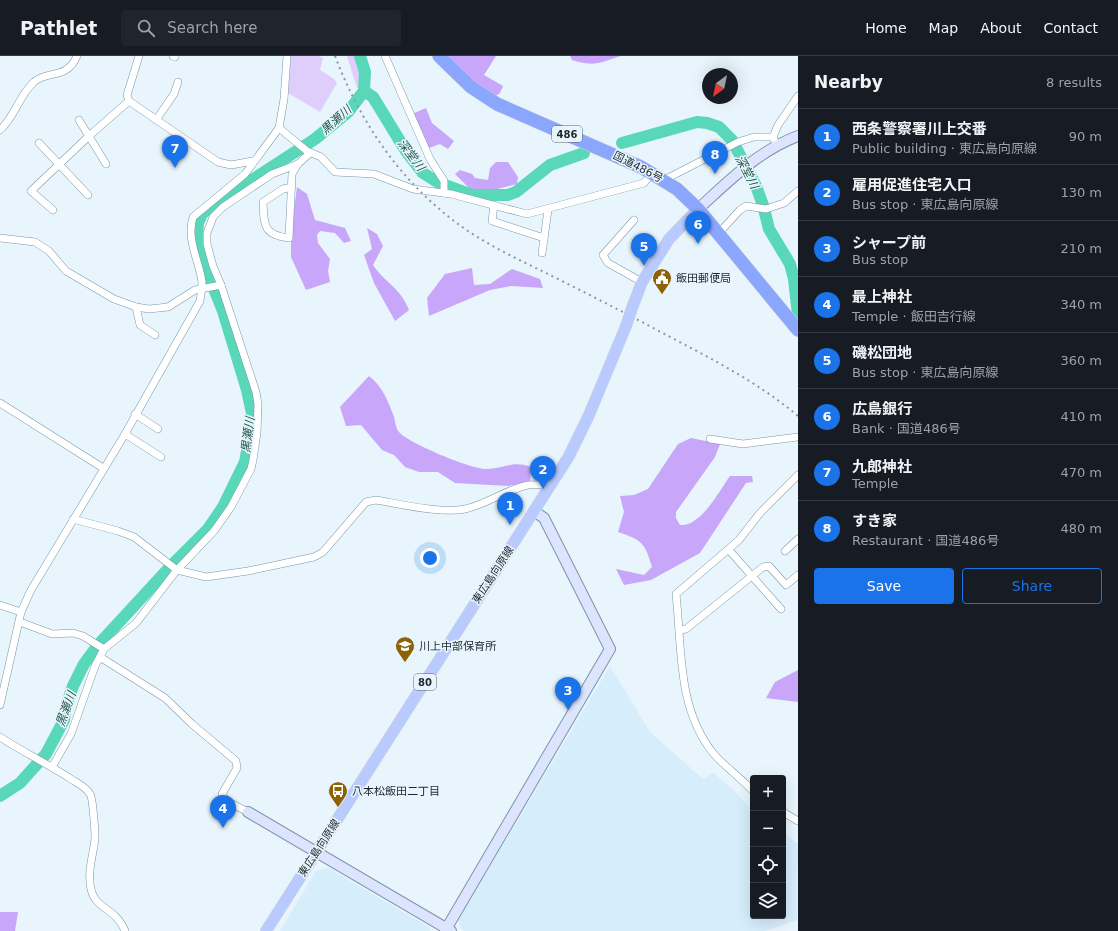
<!DOCTYPE html>
<meta charset="utf-8">
<style>
:root{--surface:#171b24;--page:#20242c;--text:#f1f3f6;--muted:#9ea1a6;--line:#363941;--accent:#1a73e8}
body{margin:0;font-family:"DejaVu Sans","Noto Sans JP",sans-serif;background:var(--page);color:var(--text)}
.controls{position:absolute;right:12px;bottom:12px;display:grid;overflow:hidden;border-radius:4px;box-shadow:0 4px 16px #0002}
.controls button{width:36px;height:36px;display:grid;place-items:center;padding:0;border:0;border-bottom:1px solid var(--line);background:var(--surface);color:var(--text);font:20px sans-serif}
.compass{position:absolute;left:702px;top:12px;width:36px;height:36px;border-radius:50%;background:var(--surface);box-shadow:0 4px 16px #0002;rotate:213deg}
.you{position:absolute;left:430px;top:502px;width:14px;height:14px;margin:-10px;border:3px solid #fff;border-radius:50%;background:#1a73e8;box-shadow:0 0 0 6px #1a73e833}
.badge{display:grid;place-items:center;width:26px;height:26px;border-radius:50%;background:var(--accent);color:#fff;font-size:13px;font-weight:700}
.pin{position:absolute;translate:-50% -33px;filter:drop-shadow(0 1px 2px #0008)}
.pin::after{content:'';position:absolute;top:21px;width:14px;height:12px;background:inherit;clip-path:polygon(0 0,100% 0,50% 100%)}
.list{margin:0;padding:0;list-style:none}
h2{display:flex;justify-content:space-between;align-items:center;height:52px;margin:0;padding:0 16px;font-size:17px}
h2 small{font-size:13px;font-weight:400;color:var(--muted)}
.list li{display:grid;grid-template-columns:26px 1fr auto;gap:12px;align-items:center;box-sizing:border-box;height:56px;padding:0 16px;border-top:1px solid var(--line)}
.list b{display:block;font-size:15px;white-space:nowrap}
.list p{margin:0;font-size:13px;white-space:nowrap;color:var(--muted)}
.list em{font-size:13px;font-style:normal;color:var(--muted)}
.actions{display:flex;gap:8px;padding:12px 16px}
.actions a{flex:1;padding:9px 0;border:1px solid var(--accent);border-radius:4px;text-align:center;font-size:14px;color:var(--accent)}
.actions .main{background:var(--accent);color:#fff}
.icon{flex:none;width:22px;height:22px;fill:none;stroke:currentColor;stroke-width:2;stroke-linecap:round;stroke-linejoin:round}
.map{position:relative;flex:none;width:798px;height:875px;overflow:hidden}
header{display:flex;align-items:center;gap:24px;box-sizing:border-box;height:56px;padding:0 20px;background:var(--surface);border-bottom:1px solid var(--line)}
header strong{font-size:19px}
nav{display:flex;gap:22px;margin-inline-start:auto;font-size:14px}
.search{width:280px;height:36px;background:var(--page);display:flex;align-items:center;gap:10px;box-sizing:border-box;padding:0 14px;border-radius:4px;color:var(--muted);font-size:15px}
main{display:flex}
aside{flex:1;background:var(--surface)}
.map>svg:first-child{display:block}
.built{fill:#d6edfc}
.green{fill:#dfcefc}
.forest{fill:#c8a6fa}
.lines{fill:none;stroke-linecap:round;stroke-linejoin:round}
.river{stroke:#58d8b9;stroke-width:12}
.street-casing{stroke:#7a96a9;stroke-width:8}
.secondary-casing{stroke:#7a96a9;stroke-width:12}
.primary-casing{stroke:#d2d4d5;stroke-width:12}
.highway-casing{stroke:#d2d4d5;stroke-width:14}
.street{stroke:#fff;stroke-width:7}
.secondary{stroke:#dce4fe;stroke-width:10}
.primary{stroke:#b9cafe;stroke-width:11}
.highway{stroke:#8ba6fd;stroke-width:13}
.rail{stroke:#8c98a0;stroke-width:2;stroke-dasharray:2 4;stroke-linecap:butt}
.primary-bridge-casing{stroke:#d2d4d5;stroke-width:12;stroke-linecap:butt}
.primary-bridge{stroke:#b9cafe;stroke-width:11}
.labels{text-anchor:middle;dominant-baseline:central;stroke-width:3;stroke-linejoin:round;paint-order:stroke}
.shield{fill:#e8f5fd;stroke:#59656d;stroke-width:1}
.shield-label{font-size:10px;font-weight:bold;fill:#1c272f}
.street-label{font-size:11px;fill:#1c272f;stroke:#e8f5fd}
.poi-label{font-size:11px;fill:#1c272f;stroke:#e8f5fd;text-anchor:start}
.water-label{font-size:12px;font-style:italic;fill:#24594b;stroke:#e8f5fd}
</style>
<header>
<strong>Pathlet</strong>
<div class="search"><svg class="icon" aria-label="search" viewBox="0 0 24 24"><circle cx="10" cy="10" r="6"/><path d="M15 15l6 6"/></svg>Search here</div>
<nav><a>Home</a><a>Map</a><a>About</a><a>Contact</a></nav>
</header>
<main>
<div class="map">
<svg width="798" height="875" viewBox="0 0 798 875">
<rect width="100%" height="100%" fill="#e8f5fd"/>
<!-- built -->
<g class="built">
<path d="M 610,610 L 650,676 L 704,724 L 712,716 L 734,734 L 753,756 L 753,860 L 783,860 L 783,776 L 798,788 L 797,864 L 765,875 L 465,875 L 461,873 L 458,864 Z"/>
<path d="M 328,812 L 429,871 L 430,875 L 280,875 L 316,815 Z"/>
</g>
<!-- green -->
<g class="green">
<path d="M 291,0 L 319,0 L 323,2 L 320,14 L 334,23 L 337,27 L 320,56 L 288,37 Z"/>
<path d="M 347,0 L 364,0 L 371,17 L 366,30 L 357,32 Z"/>
</g>
<!-- forest -->
<g class="forest">
<path d="M 446,0 L 496,0 L 484,19 L 503,30 L 500,37 L 496,40 L 476,28 Z"/>
<path d="M 570,0 L 621,0 C 599,7 595,11 572,4 Z"/>
<path d="M 426,52 L 432,67 L 454,85 L 448,93 L 440,88 L 429,92 L 412,58 Z"/>
<path d="M 496,106 L 508,106 L 518,121 L 517,128 L 481,137 L 471,134 L 455,118 L 460,114 L 472,118 L 475,122 L 488,124 L 490,112 Z"/>
<path d="M 297,131 L 307,138 L 315,164 L 345,172 L 351,185 L 344,187 L 335,177 L 320,175 L 317,179 L 318,187 L 330,203 L 328,215 L 330,226 L 306,234 L 291,201 L 291,177 Z"/>
<path d="M 367,172 L 377,178 L 383,190 L 373,209 C 386,228 400,231 409,254 L 395,265 L 374,227 L 364,199 L 372,193 Z"/>
<path d="M 472,212 L 474,229 L 490,228 L 512,213 L 540,223 L 543,232 L 511,230 L 490,234 L 429,260 L 427,242 L 445,218 Z"/>
<path d="M 369,320 C 383,331 388,345 394,361 C 395,365 396,373 399,376 C 408,387 471,413 486,413 C 504,413 512,404 531,411 L 530,426 L 508,430 L 455,427 L 438,416 L 419,416 L 405,411 L 394,399 L 382,394 L 361,369 L 346,370 L 340,351 Z"/>
<path d="M 691,382 L 720,388 L 715,401 L 676,456 L 676,462 L 680,469 C 701,471 719,435 730,420 L 752,420 L 753,426 L 746,427 L 700,497 L 651,524 L 624,529 L 616,513 L 644,519 L 652,511 C 645,487 642,484 618,476 L 624,456 L 620,440 L 634,439 L 648,433 L 678,388 Z"/>
<path d="M 798,614 L 798,646 L 766,642 L 775,626 Z"/>
<path d="M 0,856 L 18,856 L 15,875 L 0,875 Z"/>
</g>
<g class="lines">
<!-- river -->
<g class="river">
<path d="M 364,35 L 373,41 L 406,95 L 423,117 L 439,127 L 472,139 L 508,139 L 516,136 L 550,109 L 584,97"/>
<path d="M 622,87 L 697,66 L 707,67 L 719,71 L 732,84 L 756,130 L 763,149 L 769,173 L 790,208 L 794,223 L 798,259"/>
<path d="M 0,740 L 20,727 L 46,698 L 64,664 L 65,654 L 73,630 L 84,608 L 98,589 L 169,512 L 208,473 L 223,451 L 245,406 L 253,362 L 247,334 L 223,255 L 203,205 L 197,179 L 198,167 L 202,158 L 209,152 L 315,83 L 348,56 L 364,35 L 365,16 L 360,0"/>
</g>
<!-- street casing -->
<g class="street-casing">
<g id="street">
<path d="M 139,0 L 127,39 L 129,45 L 218,106 L 231,109 L 253,105"/>
<path d="M 173,0 L 175,1"/>
<path d="M 385,0 L 430,103 L 444,125 L 444,137"/>
<path d="M 79,64 L 106,108"/>
<path d="M 156,64 L 174,38 L 178,26"/>
<path d="M 279,72 L 307,95 L 321,101 L 335,116 L 374,118 L 413,133 L 451,138 L 527,158 L 644,127 L 652,117"/>
<path d="M 0,74 C 15,61 19,39 34,26 C 47,14 67,24 77,0"/>
<path d="M 773,81 L 778,69 L 798,40"/>
<path d="M 39,87 L 88,139"/>
<path d="M 664,124 L 738,86 L 754,81 L 773,81 L 777,89"/>
<path d="M 292,131 L 283,133 L 263,146 C 264,169 263,179 289,182 L 292,118 L 298,108"/>
<path d="M 494,149 L 492,165 L 544,182"/>
<path d="M 53,154 L 31,135 L 89,80 L 129,45"/>
<path d="M 634,164 L 603,199 L 608,207 L 642,226"/>
<path d="M 718,178 L 740,154 L 746,150 L 766,153 L 784,147 L 798,135"/>
<path d="M 0,182 L 35,186 L 49,195 L 66,215 L 114,243 L 136,251 L 149,253 L 168,251 L 195,234 L 221,229"/>
<path d="M 542,197 L 548,154"/>
<path d="M 136,251 L 140,269 L 155,279"/>
<path d="M 0,347 L 103,412"/>
<path d="M 135,358 L 158,373"/>
<path d="M 125,378 L 161,401"/>
<path d="M 710,383 L 743,388 L 798,381"/>
<path d="M 73,463 L 118,475 L 134,481 L 177,514 L 206,521 L 248,515 L 314,501 L 323,496 L 366,446 L 376,444 C 400,448 441,458 465,453 C 487,448 505,434 528,429 C 535,428 543,429 550,430"/>
<path d="M 729,494 L 781,553"/>
<path d="M 785,495 L 798,483"/>
<path d="M 0,549 L 21,556"/>
<path d="M 20,566 L 52,578 L 73,577 L 83,580 L 104,593"/>
<path d="M 680,574 L 686,573 L 763,511 L 769,510 L 786,529 L 798,519"/>
<path d="M 100,601 L 165,642 L 192,668 L 236,705 L 237,712 L 222,738 L 227,745 L 248,756"/>
<path d="M 0,649 L 21,556 L 31,534 L 125,378 L 200,245 C 201,239 202,233 202,226 C 199,204 186,184 193,161 L 245,118 L 279,72 L 284,43 L 287,0"/>
<path d="M 0,681 C 23,696 48,708 71,723 C 77,727 86,731 90,738 C 93,742 95,776 95,783 C 93,800 86,819 92,837 C 98,853 117,854 125,875"/>
<path d="M 52,711 L 71,678 L 95,610 L 104,593 L 136,567 L 177,514 L 214,475 L 231,451 L 251,413 L 253,404 L 257,377 L 258,348 L 256,336 L 221,229 L 213,210 L 207,188 L 207,177 L 213,161 L 223,151 L 272,118 L 298,108 L 310,97"/>
<path d="M 753,735 C 740,721 725,711 713,697 C 677,652 682,592 676,538 L 739,484 L 760,457 L 798,419"/>
<path d="M 783,756 L 798,765"/>
</g>
</g>
<!-- secondary casing -->
<g class="secondary-casing">
<g id="secondary">
<path d="M 698,153 C 729,125 758,95 798,80"/>
<path d="M 248,756 L 451,875"/>
<path d="M 445,875 L 610,593 L 544,462 L 534,455"/>
</g>
</g>
<!-- primary casing -->
<g class="primary-casing">
<g id="primary">
<path d="M 632,252 L 642,226 L 669,183 L 698,153"/>
<path d="M 266,875 L 569,400 L 589,359 L 626,270"/>
</g>
</g>
<!-- highway casing -->
<g class="highway-casing">
<path id="highway" d="M 439,0 L 471,31 L 497,48 L 641,111 L 677,133 L 698,153 L 798,274"/>
</g>
<!-- street -->
<use href="#street" class="street"/>
<!-- secondary -->
<use href="#secondary" class="secondary"/>
<!-- primary -->
<use href="#primary" class="primary"/>
<!-- highway -->
<use href="#highway" class="highway"/>
<!-- rail -->
<path class="rail" d="M 335,0 C 359,63 396,119 449,161 C 481,187 518,203 554,221 C 594,241 633,261 672,282 C 716,305 760,328 798,360"/>
<!-- primary-bridge casing -->
<g class="primary-bridge-casing">
<path id="primary-bridge" d="M 626,270 L 632,252"/>
</g>
<!-- primary-bridge -->
<use href="#primary-bridge" class="primary-bridge"/>
</g>
<!-- icons -->
<defs>
<g id="civic-pin" transform="scale(1)"><path d="M0 17L-7.5 6A9.5 9.5 0 1 1 7.5 6Z" fill="#8d6206" stroke="#e8f5fd"/><path d="M-.6-6.5H3V-4.5H.6V-3L4-1V1h2V6H-6V1h2V-1L-.6-3ZM-1.2 2.5V6h2.4V2.5Z" fill="#fff"/></g>
<g id="school-pin" transform="scale(1)"><path d="M0 17L-7.5 6A9.5 9.5 0 1 1 7.5 6Z" fill="#8d6206" stroke="#e8f5fd"/><path d="M0-5L7-2L0 1L-7-2ZM-4 1L0 2.5L4 1V4Q0 6-4 4Z" fill="#fff"/></g>
<g id="bus-pin" transform="scale(1)"><path d="M0 17L-7.5 6A9.5 9.5 0 1 1 7.5 6Z" fill="#8d6206" stroke="#e8f5fd"/><path d="M-5-6H5V4H4V6H2V4H-2V6H-4V4H-5ZM-3.5-4V0h7V-4ZM-3.5 1.2v1.5H-2V1.2ZM2 1.2v1.5H3.5V1.2Z" fill="#fff"/></g>
</defs>
<g fill-rule="evenodd">
<use href="#civic-pin" x="662" y="222"/>
<use href="#school-pin" x="405" y="590"/>
<use href="#bus-pin" x="338" y="735"/>
</g>
<g class="labels">
<!-- shield labels -->
<g class="shield">
<rect x="552" y="70" width="30" height="16" rx="3"/>
<rect x="414" y="618" width="22" height="16" rx="3"/>
</g>
<g class="shield-label">
<text x="567" y="78">486</text>
<text x="425" y="626">80</text>
</g>
<!-- street labels -->
<g class="street-label">
<text transform="translate(638 111) rotate(27)">国道486号</text>
<text transform="translate(493 519) rotate(-57)">東広島向原線</text>
<text transform="translate(319 792) rotate(-57)">東広島向原線</text>
</g>
<!-- poi labels -->
<g class="poi-label">
<text x="676" y="222">飯田郵便局</text>
<text x="419" y="590">川上中部保育所</text>
<text x="352" y="735">八本松飯田二丁目</text>
</g>
<!-- water labels -->
<g class="water-label">
<text transform="translate(336 64) rotate(-42)">黒瀬川</text>
<text transform="translate(411 99) rotate(53)">深堂川</text>
<text transform="translate(747 116) rotate(62)">深堂川</text>
<text transform="translate(248 379) rotate(-83)">黒瀬川</text>
<text transform="translate(66 653) rotate(-70)">黒瀬川</text>
</g>
</g>
</svg>
<div class="controls">
<button>+</button>
<button>−</button>
<button><svg class="icon" aria-label="locate" viewBox="0 0 24 24"><circle cx="12" cy="12" r="6"/><path d="M12 2v4M12 18v4M2 12h4M18 12h4"/></svg></button>
<button><svg class="icon" aria-label="layers" viewBox="0 0 24 24"><path d="M12 4l9 5-9 5-9-5zM3 14l9 5 9-5"/></svg></button>
</div>
<svg class="compass" viewBox="-18 -18 36 36"><path d="M0-13l5 13h-10z" fill="#e53935"/><path d="M0 13l5-13h-10z" fill="#9ea1a6"/></svg>
<div class="you"></div>
<div class="pin badge" style="left:510px;top:469px">1</div>
<div class="pin badge" style="left:543px;top:433px">2</div>
<div class="pin badge" style="left:568px;top:654px">3</div>
<div class="pin badge" style="left:223px;top:772px">4</div>
<div class="pin badge" style="left:644px;top:210px">5</div>
<div class="pin badge" style="left:698px;top:188px">6</div>
<div class="pin badge" style="left:175px;top:112px">7</div>
<div class="pin badge" style="left:715px;top:118px">8</div>
</div>
<aside>
<h2>Nearby<small>8 results</small></h2>
<ul class="list">
<li><span class="badge">1</span><div><b>西条警察署川上交番</b><p>Public building · 東広島向原線</p></div><em>90 m</em></li>
<li><span class="badge">2</span><div><b>雇用促進住宅入口</b><p>Bus stop · 東広島向原線</p></div><em>130 m</em></li>
<li><span class="badge">3</span><div><b>シャープ前</b><p>Bus stop</p></div><em>210 m</em></li>
<li><span class="badge">4</span><div><b>最上神社</b><p>Temple · 飯田吉行線</p></div><em>340 m</em></li>
<li><span class="badge">5</span><div><b>磯松団地</b><p>Bus stop · 東広島向原線</p></div><em>360 m</em></li>
<li><span class="badge">6</span><div><b>広島銀行</b><p>Bank · 国道486号</p></div><em>410 m</em></li>
<li><span class="badge">7</span><div><b>九郎神社</b><p>Temple</p></div><em>470 m</em></li>
<li><span class="badge">8</span><div><b>すき家</b><p>Restaurant · 国道486号</p></div><em>480 m</em></li>
</ul>
<div class="actions"><a class="main">Save</a><a>Share</a></div>
</aside>
</main>
